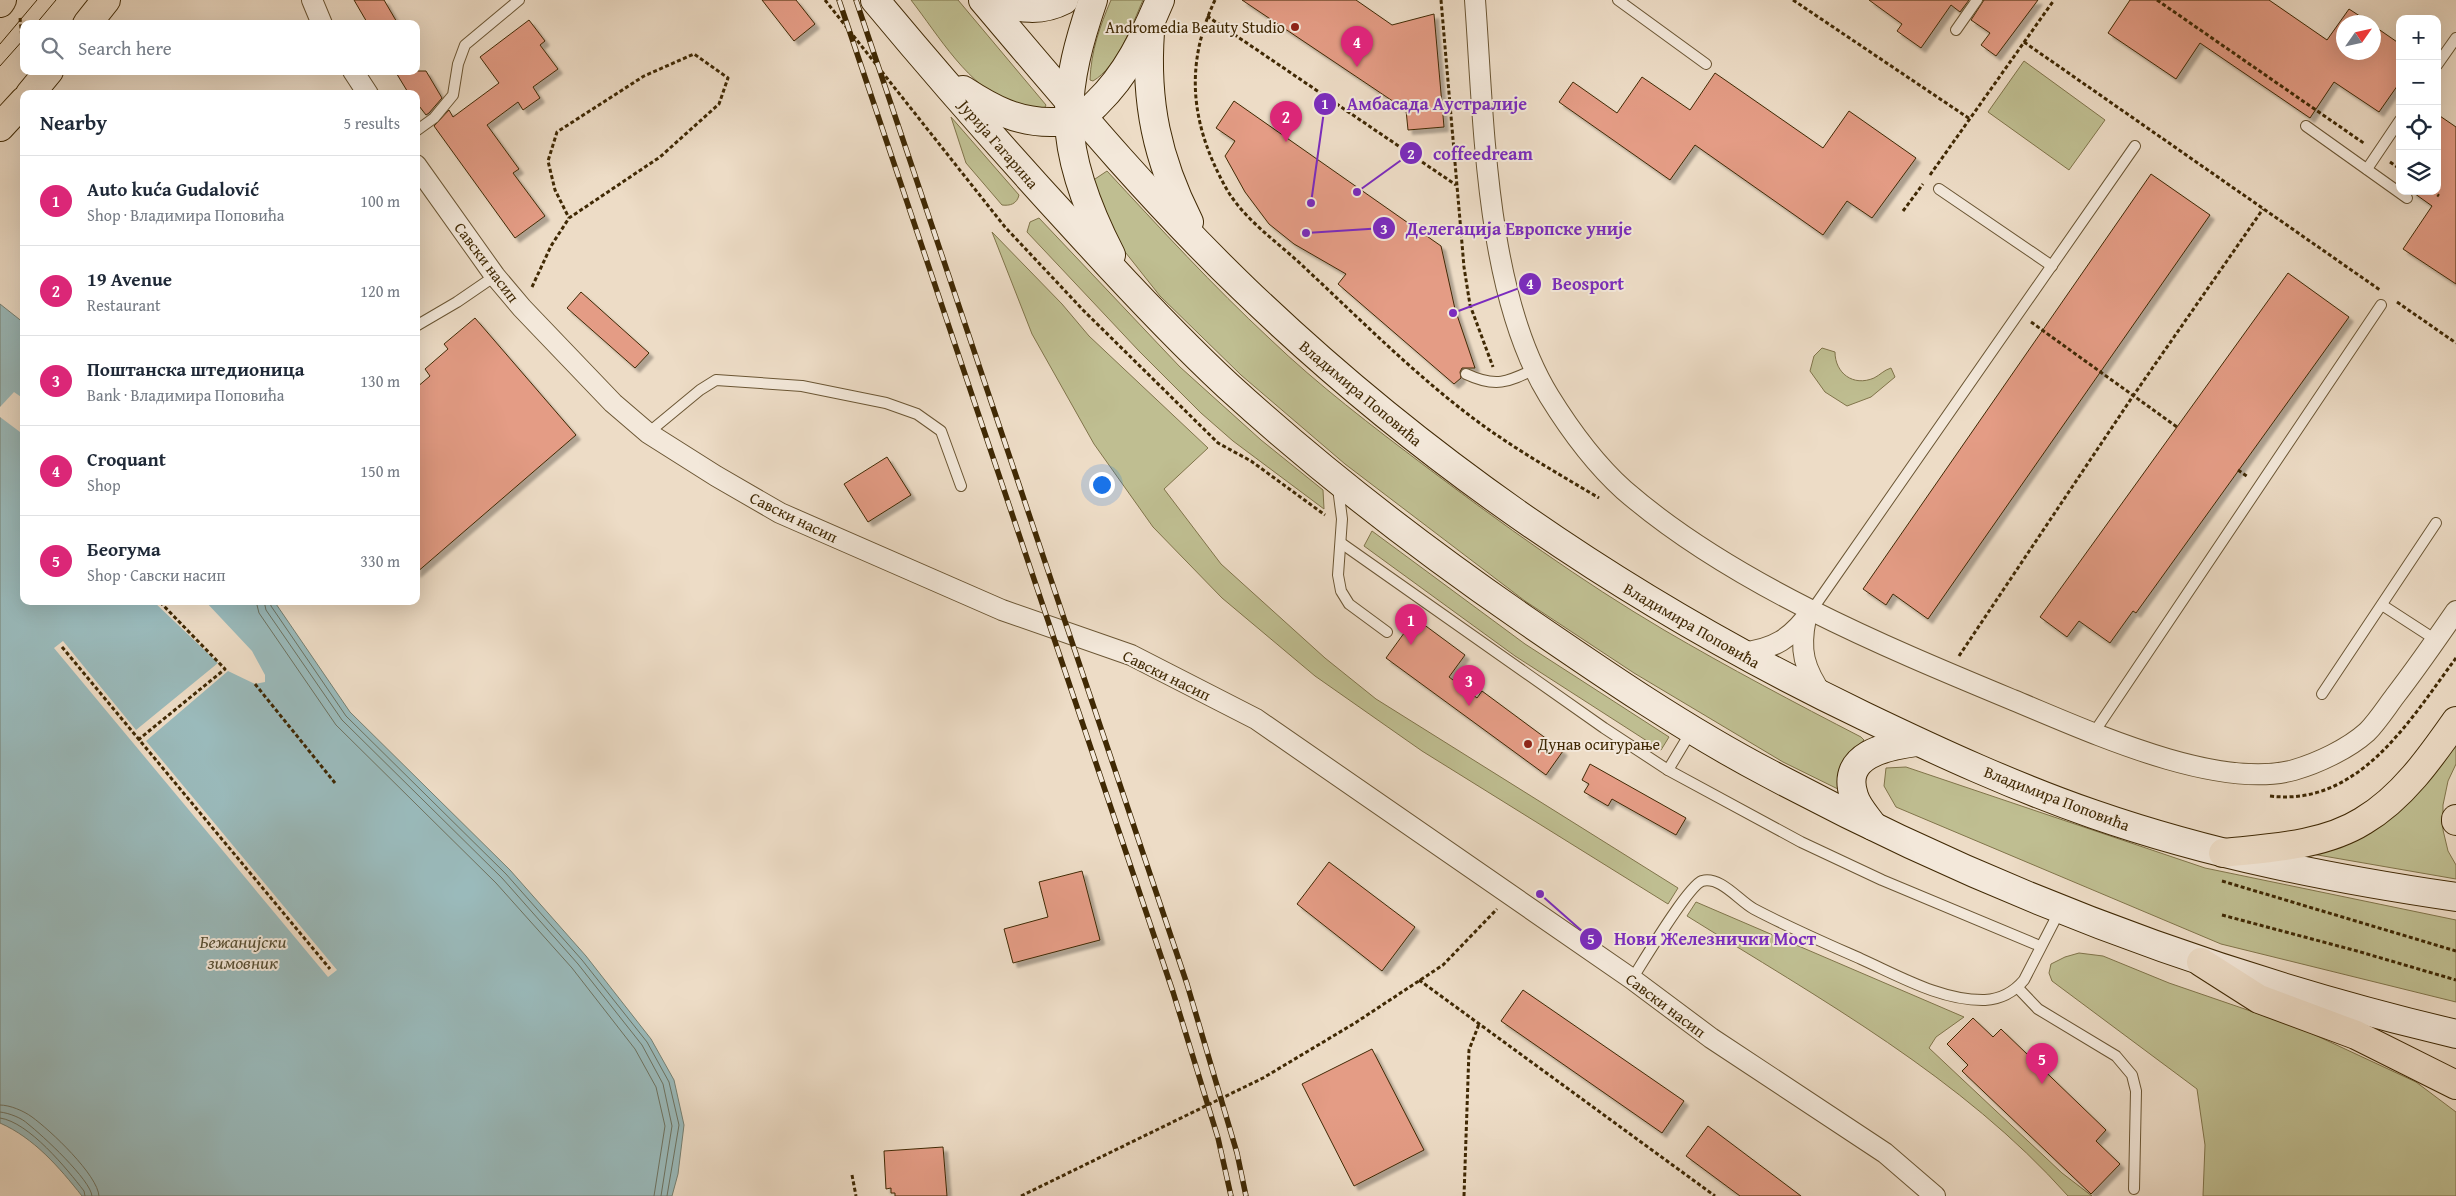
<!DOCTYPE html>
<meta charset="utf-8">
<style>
:root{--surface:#fff;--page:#f2f2f3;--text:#1f2937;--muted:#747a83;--line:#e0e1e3;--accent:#db2777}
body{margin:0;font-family:"Gentium Book Plus",serif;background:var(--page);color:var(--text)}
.controls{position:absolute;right:15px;top:15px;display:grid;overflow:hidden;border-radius:10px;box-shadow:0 5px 20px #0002}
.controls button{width:45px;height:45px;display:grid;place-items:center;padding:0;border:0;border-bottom:1px solid var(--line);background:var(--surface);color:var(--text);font:25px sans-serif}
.compass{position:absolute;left:2336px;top:15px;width:45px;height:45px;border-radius:50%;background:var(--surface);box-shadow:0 5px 20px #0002;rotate:56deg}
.you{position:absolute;left:1101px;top:484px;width:18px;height:18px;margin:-12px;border:4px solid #fff;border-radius:50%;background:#1a73e8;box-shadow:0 0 0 8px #1a73e833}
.badge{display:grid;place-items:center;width:32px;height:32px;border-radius:50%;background:var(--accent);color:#fff;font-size:16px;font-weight:700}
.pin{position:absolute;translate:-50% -41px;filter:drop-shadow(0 1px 2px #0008)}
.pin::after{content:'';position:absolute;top:26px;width:18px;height:15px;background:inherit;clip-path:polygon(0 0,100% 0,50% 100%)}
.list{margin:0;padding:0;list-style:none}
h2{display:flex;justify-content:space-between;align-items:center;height:65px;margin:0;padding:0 20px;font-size:21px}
h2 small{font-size:16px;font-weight:400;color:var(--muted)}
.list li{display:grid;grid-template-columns:32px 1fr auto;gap:15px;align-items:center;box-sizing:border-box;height:90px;padding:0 20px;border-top:1px solid var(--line)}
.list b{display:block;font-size:19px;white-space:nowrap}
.list p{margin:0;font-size:16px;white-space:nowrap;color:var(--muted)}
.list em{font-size:16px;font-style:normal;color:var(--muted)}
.icon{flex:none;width:28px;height:28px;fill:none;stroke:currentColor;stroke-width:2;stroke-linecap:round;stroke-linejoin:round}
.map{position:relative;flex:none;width:2456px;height:1196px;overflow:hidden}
.search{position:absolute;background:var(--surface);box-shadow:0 5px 20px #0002;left:20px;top:20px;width:400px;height:55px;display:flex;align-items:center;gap:12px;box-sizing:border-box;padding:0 18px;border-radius:10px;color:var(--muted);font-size:19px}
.panel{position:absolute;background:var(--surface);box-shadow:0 5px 20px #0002;left:20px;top:90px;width:400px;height:515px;border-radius:10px}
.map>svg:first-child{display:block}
.green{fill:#bfbe91;stroke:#80744a}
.water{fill:#9ababb;stroke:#768072}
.pier{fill:#eddcc6}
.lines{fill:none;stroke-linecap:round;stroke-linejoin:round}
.shore{stroke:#6d7260;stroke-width:1}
.building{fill:#e49c85;stroke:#402904;filter:url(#shadow)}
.lane-casing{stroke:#6b5634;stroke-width:12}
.street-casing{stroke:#6b5634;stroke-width:22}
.secondary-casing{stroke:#402904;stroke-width:30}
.primary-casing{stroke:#402904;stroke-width:30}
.highway-casing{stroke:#402904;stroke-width:30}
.path{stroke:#402904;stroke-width:3;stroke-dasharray:4 2.5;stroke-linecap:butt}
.lane{stroke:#f3e8da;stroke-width:10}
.street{stroke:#f3e8da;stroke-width:20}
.secondary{stroke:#f3e8da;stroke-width:28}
.primary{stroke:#eddcc6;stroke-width:28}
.highway{stroke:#eddcc6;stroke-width:28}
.tram{stroke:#402904;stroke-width:1}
.rail-casing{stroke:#402904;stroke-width:5.5}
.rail{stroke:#f3e8da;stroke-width:4;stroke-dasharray:11;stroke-linecap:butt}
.poi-dot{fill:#8f2418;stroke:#f3e8da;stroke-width:2}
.labels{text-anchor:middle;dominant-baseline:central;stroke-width:4;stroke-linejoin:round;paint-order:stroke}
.poi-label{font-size:16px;fill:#402904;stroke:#f3e8da;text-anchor:end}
.street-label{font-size:16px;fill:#402904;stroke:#f3e8da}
.water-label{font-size:18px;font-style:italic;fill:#564d32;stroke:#f3e8da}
.leader{fill:none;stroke:#7b2cbf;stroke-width:2}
.callout-dot{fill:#7b2cbf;stroke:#f3e8da;stroke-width:2}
.mark-label{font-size:15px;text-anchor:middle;font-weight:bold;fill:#fff}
.callout-label{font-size:18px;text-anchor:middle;font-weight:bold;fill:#7b2cbf;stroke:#f3e8da;stroke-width:4;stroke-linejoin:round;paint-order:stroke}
</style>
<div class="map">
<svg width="2456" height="1196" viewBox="0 0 2456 1196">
<defs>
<filter id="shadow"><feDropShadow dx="4.5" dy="4.5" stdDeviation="1" flood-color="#0004"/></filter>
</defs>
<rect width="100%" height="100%" fill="#eddcc6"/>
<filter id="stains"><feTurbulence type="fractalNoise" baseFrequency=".004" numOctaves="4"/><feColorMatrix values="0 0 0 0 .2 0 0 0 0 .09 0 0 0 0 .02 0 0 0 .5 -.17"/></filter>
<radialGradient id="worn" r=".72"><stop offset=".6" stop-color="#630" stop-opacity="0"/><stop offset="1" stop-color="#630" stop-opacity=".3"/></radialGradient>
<!-- green -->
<g class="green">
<path d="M 911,0 L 958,0 L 1046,105 L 1044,109 C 1034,107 1022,107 1013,104 C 968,87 939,36 911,0 Z"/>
<path d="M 1111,0 L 1143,0 C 1132,25 1117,67 1093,81 L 1090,80 C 1091,51 1100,26 1111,0 Z"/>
<path d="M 2024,61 L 2105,120 L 2069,170 L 1988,112 Z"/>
<path d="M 951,117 L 1019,195 C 1017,204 1010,206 1002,205 L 966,163 Z"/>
<path d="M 1107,171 C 1160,228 1213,286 1270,339 C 1318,385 1372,426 1425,466 C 1502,524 1581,581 1664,630 C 1729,668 1795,703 1861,737 L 1864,740 L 1850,753 L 1842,791 L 1783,762 L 1634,673 L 1525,601 L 1345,464 L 1241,375 L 1160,296 L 1118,243 L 1092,181 Z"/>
<path d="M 1039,218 L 1180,367 L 1261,440 L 1323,490 L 1324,509 L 1233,441 L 1201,413 L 1139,351 L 1027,232 L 1030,222 Z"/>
<path d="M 992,232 L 1062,304 L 1089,336 L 1208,448 L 1164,489 L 1221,564 L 1325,658 L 1376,699 L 1678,888 L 1668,904 L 1422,751 L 1315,676 L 1222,598 L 1153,527 L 1094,444 L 1032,334 Z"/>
<path d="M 1822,348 L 1835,352 C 1835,373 1853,387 1874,378 C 1880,375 1884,370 1891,368 L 1895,377 L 1871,397 L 1847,406 L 1825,392 L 1810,371 L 1814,356 Z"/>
<path d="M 1372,531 L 1525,644 L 1669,737 L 1661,750 L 1515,656 L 1364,546 Z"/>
<path d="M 2456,738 L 2456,764 L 2448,781 L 2443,805 L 2443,830 L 2448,851 L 2456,865 L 2456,879 L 2312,854 Z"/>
<path d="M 1906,767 L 2205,868 L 2456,920 L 2456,1002 L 2221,944 L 1896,807 L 1884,786 L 1886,768 Z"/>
<path d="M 1696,902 L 1964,1017 L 1936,1037 L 1929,1048 L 2062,1173 L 2092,1196 L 2068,1196 C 1962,1077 1820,999 1687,916 Z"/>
<path d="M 2079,953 L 2103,956 L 2169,983 L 2300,1028 L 2416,1082 L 2456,1112 L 2456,1196 L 2203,1196 L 2205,1145 L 2197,1089 L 2052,981 L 2049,973 L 2051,964 L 2065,957 Z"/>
</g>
<!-- water -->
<path class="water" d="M 0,304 L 24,323 L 24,601 L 274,601 L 350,712 L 510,870 L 586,956 L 651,1039 L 674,1080 L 684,1125 L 678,1174 L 672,1196 L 82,1196 C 59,1167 34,1138 0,1123 Z"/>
<!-- pier -->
<g class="pier">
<path d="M 14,392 L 24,399 L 24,435 L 0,417 L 0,407 Z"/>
<path d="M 153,601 L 205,601 L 252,651 L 265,675 L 265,682 L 255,684 L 228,671 L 146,741 L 337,970 L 328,977 L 54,648 L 63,641 L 136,730 L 218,663 Z"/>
</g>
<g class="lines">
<!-- shore -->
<g class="shore">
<path d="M 256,601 L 259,613 L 336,725 L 496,883 L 572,968 L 635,1049 L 656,1087 L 665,1126 L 654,1196"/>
<path d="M 264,601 L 266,610 L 342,720 L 502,878 L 578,964 L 642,1045 L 663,1084 L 672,1126 L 661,1196"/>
<path d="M 270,601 L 271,606 L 346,716 L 506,874 L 582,960 L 647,1042 L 669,1082 L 679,1125 L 667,1196"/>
<path d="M 0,1105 C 10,1105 24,1111 32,1117 C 50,1130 98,1175 99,1196"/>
<path d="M 0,1112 C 9,1113 22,1118 28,1124 C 42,1135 91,1180 92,1196"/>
<path d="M 0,1118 C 29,1122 67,1169 84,1191 L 85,1196"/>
</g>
</g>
<!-- building -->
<g class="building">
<path d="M 354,0 L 384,0 L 398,24 L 368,24 Z"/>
<path d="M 762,0 L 796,0 L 815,24 L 794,41 Z"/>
<path d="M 1242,0 L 1356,0 L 1392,25 L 1434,14 L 1444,127 L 1408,130 L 1406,110 Z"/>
<path d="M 1869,0 L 1969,0 L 1960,12 L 1951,5 L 1921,48 L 1897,31 L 1902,24 Z"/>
<path d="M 1984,0 L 2038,0 L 1996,56 L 1981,45 L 1990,33 L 1971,20 Z"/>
<path d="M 2130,0 L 2269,0 L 2327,40 L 2349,9 L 2369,22 L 2344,22 L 2344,52 L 2374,52 L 2374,26 L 2400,44 L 2400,82 L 2379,112 L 2334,82 L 2310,118 L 2200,43 L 2176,79 L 2108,33 Z"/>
<path d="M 529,20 L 545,41 L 540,45 L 558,69 L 533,87 L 540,98 L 523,110 L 518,102 L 487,125 L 519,169 L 513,173 L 545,216 L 515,238 L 434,126 L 449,110 L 453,117 L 499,83 L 480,57 Z"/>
<path d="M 395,71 L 426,71 L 442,98 L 429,113 L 426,115 L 416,102 L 416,94 L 409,94 Z"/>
<path d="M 1715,73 L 1823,148 L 1849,111 L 1916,158 L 1872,218 L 1847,201 L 1823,235 L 1695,145 L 1670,180 L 1559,102 L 1573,82 L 1617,113 L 1642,77 L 1690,110 Z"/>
<path d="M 1234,101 L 1441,246 L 1455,309 L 1475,368 L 1462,368 L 1460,372 L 1461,378 L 1454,384 L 1338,284 L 1346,274 L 1294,244 L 1269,224 L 1245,192 L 1225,156 L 1235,141 L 1216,128 Z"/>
<path d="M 2437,114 L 2456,127 L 2456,284 L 2403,249 L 2432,206 L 2411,191 L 2437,191 Z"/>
<path d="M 2151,174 L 2210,215 L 1928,619 L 1893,594 L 1886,605 L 1863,589 Z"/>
<path d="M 2288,273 L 2349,317 L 2136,613 L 2133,611 L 2110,643 L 2079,621 L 2067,637 L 2040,617 Z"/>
<path d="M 581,292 L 649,353 L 635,368 L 567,308 Z"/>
<path d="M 475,318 L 576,435 L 416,573 L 416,388 L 430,376 L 425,369 L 448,349 L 444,344 Z"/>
<path d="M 887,457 L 911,495 L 868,522 L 844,484 Z"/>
<path d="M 1415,618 L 1465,655 L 1449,677 L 1477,698 L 1482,691 L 1563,751 L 1546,775 L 1386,658 Z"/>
<path d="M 1590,764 L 1686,818 L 1676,835 L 1612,799 L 1608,806 L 1584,792 L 1589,784 L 1582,780 Z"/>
<path d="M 1329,862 L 1415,927 L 1382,971 L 1297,904 Z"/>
<path d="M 1082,871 L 1100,940 L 1013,963 L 1004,929 L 1048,917 L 1039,882 Z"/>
<path d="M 1523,990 L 1684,1101 L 1662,1133 L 1501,1021 Z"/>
<path d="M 1973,1018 L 1993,1037 L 2001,1029 L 2106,1130 L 2096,1141 L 2120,1164 L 2091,1194 L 1962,1071 L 1968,1065 L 1947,1044 Z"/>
<path d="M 1372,1049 L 1424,1150 L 1354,1186 L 1302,1084 Z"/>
<path d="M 1708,1126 L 1801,1196 L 1740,1196 L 1686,1156 Z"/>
<path d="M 943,1147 L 947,1196 L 895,1196 L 895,1193 L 891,1193 L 891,1188 L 886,1189 L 884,1151 Z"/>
</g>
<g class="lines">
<!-- lane casing -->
<g class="lane-casing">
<g id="lane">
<path d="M 1618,0 L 1706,64"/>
<path d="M 1956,30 L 1977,0"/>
<path d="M 2437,65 L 2456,38"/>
<path d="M 2306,126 L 2407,198"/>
<path d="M 416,131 L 434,118 L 453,95 L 458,64 L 465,45 L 519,0"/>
<path d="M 2367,169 L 2400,120"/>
<path d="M 1939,189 L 2052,266"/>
<path d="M 416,326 L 457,302 L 495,276"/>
<path d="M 1466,374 C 1496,388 1508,382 1535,369"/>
<path d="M 648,433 L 700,390 L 716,380 L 802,386 L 886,403 L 917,414 L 941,431 L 961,486"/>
<path d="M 1338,488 L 1342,519 L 1338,575 L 1341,591 L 1349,604 L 1387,632"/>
<path d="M 1341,543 L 1604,728 L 1668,770"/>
<path d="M 2382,605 L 2436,640"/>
<path d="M 1812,610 L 2135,146"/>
<path d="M 2322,694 L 2436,523"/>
<path d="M 1692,730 L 1668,770 L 1801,842 L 1882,880 L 2040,946"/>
<path d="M 2093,734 L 2381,305"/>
<path d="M 1632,979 C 1643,962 1688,886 1702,881 C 1721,876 1739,901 1754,909 C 1788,927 1825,943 1861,959 C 1899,976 1942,1001 1985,1000 C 2001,999 2014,992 2024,980 L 2060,910"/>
<path d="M 2018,988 L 2038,1009 L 2116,1056 L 2132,1075 L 2136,1091 L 2134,1189"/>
</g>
</g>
<!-- street casing -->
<g class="street-casing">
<g id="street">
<path d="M 312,0 L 322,24"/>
<path d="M 1475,0 C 1484,120 1485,292 1549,396 C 1570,430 1594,463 1624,490 C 1731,583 1883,646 2013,700 C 2086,730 2216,791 2294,770 C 2318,763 2348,749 2367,732 C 2377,722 2386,708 2395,696 C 2416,669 2436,640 2456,611"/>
<path d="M 353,71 L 368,94"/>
<path d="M 416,165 L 495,276 L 522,308 L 613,403 L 648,433 L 716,476 L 780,513 L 1002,610 L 1131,655 L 1256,719 L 1632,979 L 1711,1038 L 1885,1153 L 1935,1196"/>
<path d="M 1806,618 C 1799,651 1804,668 1823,696"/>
<path d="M 1739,653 C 1774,650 1792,638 1812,610"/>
</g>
</g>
<!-- secondary casing -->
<g class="secondary-casing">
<g id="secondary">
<path d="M 875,0 C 939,77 1005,152 1073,226 C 1123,281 1173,335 1228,386 C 1321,471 1421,548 1524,619 C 1604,674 1684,729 1770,774 C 1987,890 2216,977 2456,1034"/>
<path d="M 983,0 C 1067,99 1151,200 1245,290 C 1428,466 1635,606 1864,716 C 1939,752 2015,787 2093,814 C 2211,855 2333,879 2456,897"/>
<path d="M 995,0 C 1019,9 1041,12 1064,0"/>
<path d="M 1093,0 C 1080,38 1068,79 1069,120 C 1070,164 1091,216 1111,255"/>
<path d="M 1150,32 C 1145,102 1157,159 1189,222"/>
<path d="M 963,90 C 992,109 1018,123 1054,122 C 1062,122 1069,123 1077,120 C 1085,116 1091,109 1097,103 C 1127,74 1144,38 1160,0"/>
<path d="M 1873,826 C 1867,817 1857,807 1854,796 C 1840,755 1886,746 1916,742"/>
</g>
</g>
<!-- primary casing -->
<g class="primary-casing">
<g id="primary">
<path d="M 0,3 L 2,0"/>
<path d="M 87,24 L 106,0"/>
<path d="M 30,94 L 49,71"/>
<path d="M 0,127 L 24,101"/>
</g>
</g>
<!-- highway casing -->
<g class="highway-casing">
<g id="highway">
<path d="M 2456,819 L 2456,821"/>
<path d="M 2223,853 C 2269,848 2323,846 2363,821 C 2402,798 2430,758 2456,721"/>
<path d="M 2201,962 L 2259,999 L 2356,1035 L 2456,1085"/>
</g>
</g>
<!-- path -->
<g class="path">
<path d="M 825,0 L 1005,227 L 1083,310 L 1218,443 L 1251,461 L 1325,515"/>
<path d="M 1215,0 C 1184,66 1191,125 1226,188 C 1244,220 1279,243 1305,268 C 1362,321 1418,378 1481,424 C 1518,451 1559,474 1599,498"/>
<path d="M 1441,0 L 1464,267 L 1470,305 L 1493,367"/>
<path d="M 1793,0 L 1970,119"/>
<path d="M 2157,0 L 2365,144"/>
<path d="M 1207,16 L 1456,185"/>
<path d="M 20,18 L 24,61"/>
<path d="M 2024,42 L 2380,290"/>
<path d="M 2390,162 L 2400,169"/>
<path d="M 1930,175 L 2054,0"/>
<path d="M 2432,191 L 2439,196"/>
<path d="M 1903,211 L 1923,184"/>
<path d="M 532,287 L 551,246 L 569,218 L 660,157 L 719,104 L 728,78 L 694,54 L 644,76 L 557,132 L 548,161 L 555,190 L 569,218"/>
<path d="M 2397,302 L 2456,343"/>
<path d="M 2031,322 L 2177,427"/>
<path d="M 2238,470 L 2248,477"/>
<path d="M 62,647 L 330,969"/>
<path d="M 1959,656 L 2133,396 L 2263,209"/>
<path d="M 255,684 L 335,783"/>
<path d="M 138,740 L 225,669 L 159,601"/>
<path d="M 2270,796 C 2359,807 2410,720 2456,658"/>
<path d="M 2222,881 L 2456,951"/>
<path d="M 2222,915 L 2357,951 L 2456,980"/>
<path d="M 1419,980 L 1715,1196"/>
<path d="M 852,1175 L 856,1196"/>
<path d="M 1021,1196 L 1263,1078 L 1355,1023 L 1443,965 L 1497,909"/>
<path d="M 1464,1196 L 1469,1050 L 1479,1024"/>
</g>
<!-- lane -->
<use href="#lane" class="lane"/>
<!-- street -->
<use href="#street" class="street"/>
<!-- secondary -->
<use href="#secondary" class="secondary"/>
<!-- primary -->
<use href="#primary" class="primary"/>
<!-- highway -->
<use href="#highway" class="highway"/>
<!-- tram -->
<g class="tram">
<path d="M 36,24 L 56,0"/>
<path d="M 0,44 L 37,0"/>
<path d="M 0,66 L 24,39"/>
</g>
<!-- rail casing -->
<g class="rail-casing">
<g id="rail">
<path d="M 839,0 L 1173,992 L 1218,1138 L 1231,1196"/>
<path d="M 856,0 L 1187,984 L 1237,1153 L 1246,1196"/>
</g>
</g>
<!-- rail -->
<use href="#rail" class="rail"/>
</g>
<!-- markers -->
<g class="poi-dot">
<circle cx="1295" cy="27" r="5"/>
<circle cx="1528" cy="744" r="5"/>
</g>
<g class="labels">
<!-- poi labels -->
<g class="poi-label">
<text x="1285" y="27">Andromedia Beauty Studio</text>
<text x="1538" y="744" text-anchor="start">Дунав осигурање</text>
</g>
<!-- street labels -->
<g class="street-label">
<text transform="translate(999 144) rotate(49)">Јурија Гагарина</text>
<text transform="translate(487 262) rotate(53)">Савски насип</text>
<text transform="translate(1361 393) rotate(40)">Владимира Поповића</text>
<text transform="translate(794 517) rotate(26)">Савски насип</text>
<text transform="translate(1692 625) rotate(30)">Владимира Поповића</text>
<text transform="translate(1167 675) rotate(26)">Савски насип</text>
<text transform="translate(2057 798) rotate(21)">Владимира Поповића</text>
<text transform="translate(1666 1005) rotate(37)">Савски насип</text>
</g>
<!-- water labels -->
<g class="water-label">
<text x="243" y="941">Бежанијски<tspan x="243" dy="21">зимовник</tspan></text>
</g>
</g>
<!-- callouts -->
<path class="leader" d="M1311 203L1325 104M1357 192L1411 153M1306 233L1384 228M1453 313L1530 284M1540 894L1591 939"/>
<g class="callout-dot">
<circle cx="1311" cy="203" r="5"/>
<circle cx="1357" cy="192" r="5"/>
<circle cx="1306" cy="233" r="5"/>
<circle cx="1453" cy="313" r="5"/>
<circle cx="1540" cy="894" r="5"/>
<circle cx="1325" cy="104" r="12"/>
<circle cx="1411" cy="153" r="12"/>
<circle cx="1384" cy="228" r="12"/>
<circle cx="1530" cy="284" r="12"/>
<circle cx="1591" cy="939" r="12"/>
</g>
<g class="mark-label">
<text x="1325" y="109">1</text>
<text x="1411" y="159">2</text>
<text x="1384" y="234">3</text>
<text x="1530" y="289">4</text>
<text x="1591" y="944">5</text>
</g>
<g class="callout-label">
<text x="1437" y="110">Амбасада Аустралије</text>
<text x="1483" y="160">coffeedream</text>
<text x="1519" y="235">Делегација Европске уније</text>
<text x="1588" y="290">Beosport</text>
<text x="1715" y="945">Нови Железнички Мост</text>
</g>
<rect width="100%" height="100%" filter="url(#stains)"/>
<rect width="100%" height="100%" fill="url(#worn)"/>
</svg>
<div class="controls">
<button>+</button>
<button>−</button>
<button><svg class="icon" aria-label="locate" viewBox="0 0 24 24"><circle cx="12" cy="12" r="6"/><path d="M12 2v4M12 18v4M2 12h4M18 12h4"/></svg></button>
<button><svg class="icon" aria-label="layers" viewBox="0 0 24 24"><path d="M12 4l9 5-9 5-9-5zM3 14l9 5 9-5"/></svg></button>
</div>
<svg class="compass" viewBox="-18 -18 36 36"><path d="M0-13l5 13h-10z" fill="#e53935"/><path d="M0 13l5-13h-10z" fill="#747a83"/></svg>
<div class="you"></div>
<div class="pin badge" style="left:1411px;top:645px">1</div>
<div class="pin badge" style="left:1286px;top:142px">2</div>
<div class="pin badge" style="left:1469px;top:706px">3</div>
<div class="pin badge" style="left:1357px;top:67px">4</div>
<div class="pin badge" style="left:2042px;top:1084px">5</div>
<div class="search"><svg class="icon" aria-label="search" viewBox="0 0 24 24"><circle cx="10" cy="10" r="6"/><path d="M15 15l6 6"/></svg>Search here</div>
<section class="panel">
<h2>Nearby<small>5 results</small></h2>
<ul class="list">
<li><span class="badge">1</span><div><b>Auto kuća Gudalović</b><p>Shop · Владимира Поповића</p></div><em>100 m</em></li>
<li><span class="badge">2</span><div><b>19 Avenue</b><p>Restaurant</p></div><em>120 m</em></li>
<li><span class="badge">3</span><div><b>Поштанска штедионица</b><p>Bank · Владимира Поповића</p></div><em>130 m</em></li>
<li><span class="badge">4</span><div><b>Croquant</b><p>Shop</p></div><em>150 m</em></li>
<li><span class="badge">5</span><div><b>Беогума</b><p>Shop · Савски насип</p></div><em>330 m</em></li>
</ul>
</section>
</div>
